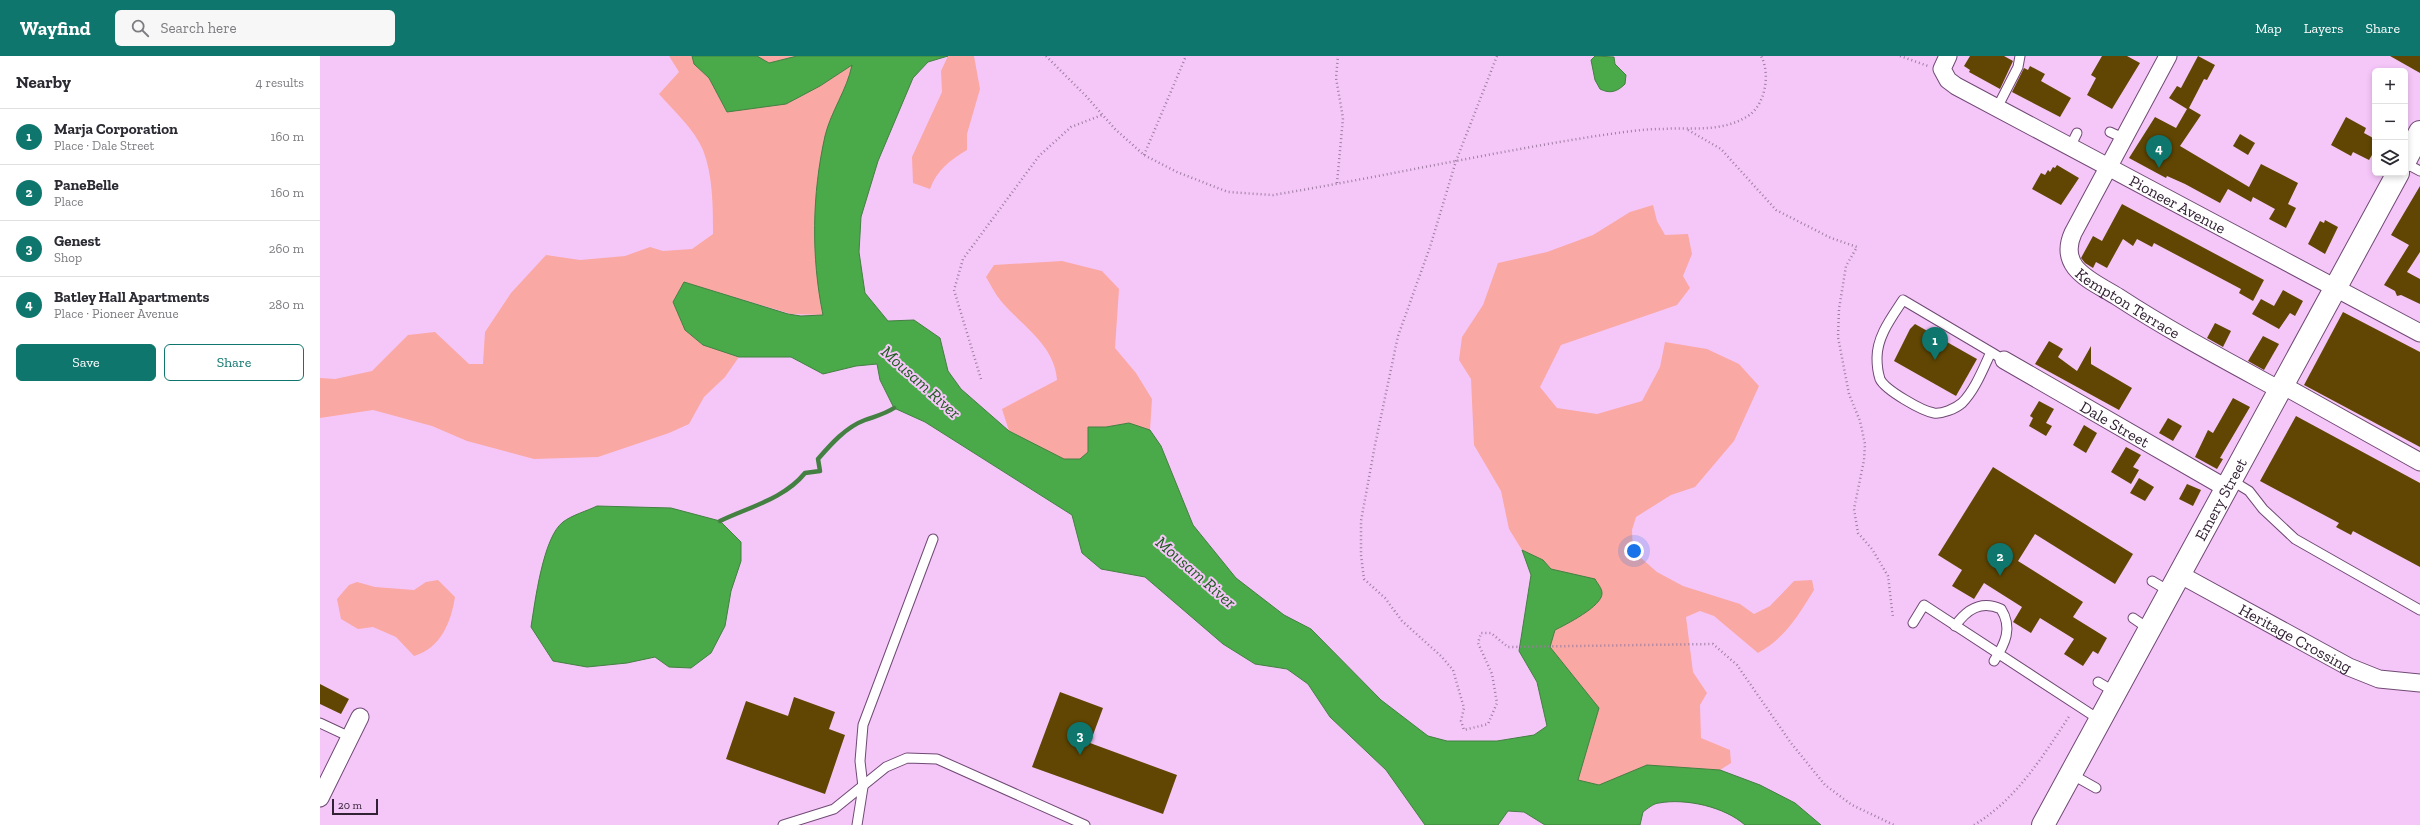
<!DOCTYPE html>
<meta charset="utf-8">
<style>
:root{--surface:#fff;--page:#f7f7f7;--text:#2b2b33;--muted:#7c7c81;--line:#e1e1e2;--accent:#0f766e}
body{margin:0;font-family:"Zilla Slab",serif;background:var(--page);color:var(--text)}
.controls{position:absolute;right:12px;top:12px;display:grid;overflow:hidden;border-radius:6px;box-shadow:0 2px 6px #0003}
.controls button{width:36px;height:36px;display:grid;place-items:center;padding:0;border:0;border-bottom:1px solid var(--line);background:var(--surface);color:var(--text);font:20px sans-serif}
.scale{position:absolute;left:12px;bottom:10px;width:46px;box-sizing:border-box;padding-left:4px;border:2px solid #322134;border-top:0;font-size:11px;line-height:14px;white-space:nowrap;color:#322134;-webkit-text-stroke:3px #f5c7f9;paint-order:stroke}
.you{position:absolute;left:1314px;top:495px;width:14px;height:14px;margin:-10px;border:3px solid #fff;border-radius:50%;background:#1a73e8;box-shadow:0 0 0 6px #1a73e833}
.badge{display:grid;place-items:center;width:26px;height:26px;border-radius:50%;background:var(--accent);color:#fff;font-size:13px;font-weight:700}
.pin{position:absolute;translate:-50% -33px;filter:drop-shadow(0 1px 2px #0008)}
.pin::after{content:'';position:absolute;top:21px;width:14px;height:12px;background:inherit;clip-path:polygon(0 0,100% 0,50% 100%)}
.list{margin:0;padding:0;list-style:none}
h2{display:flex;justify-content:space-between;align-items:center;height:52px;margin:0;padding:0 16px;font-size:17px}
h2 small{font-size:13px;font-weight:400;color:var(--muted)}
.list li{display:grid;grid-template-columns:26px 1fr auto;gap:12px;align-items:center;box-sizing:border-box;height:56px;padding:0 16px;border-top:1px solid var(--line)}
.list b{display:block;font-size:15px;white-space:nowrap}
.list p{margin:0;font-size:13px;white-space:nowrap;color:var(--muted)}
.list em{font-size:13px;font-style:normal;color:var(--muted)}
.actions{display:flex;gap:8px;padding:12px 16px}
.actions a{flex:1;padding:9px 0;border:1px solid var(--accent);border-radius:6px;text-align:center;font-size:14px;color:var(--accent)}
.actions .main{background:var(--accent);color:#fff}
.icon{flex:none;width:22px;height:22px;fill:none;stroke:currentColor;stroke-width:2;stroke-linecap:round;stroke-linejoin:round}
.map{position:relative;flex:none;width:2100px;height:769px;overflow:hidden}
header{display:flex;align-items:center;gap:24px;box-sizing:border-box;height:56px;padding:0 20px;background:var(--accent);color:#fff}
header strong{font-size:19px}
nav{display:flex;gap:22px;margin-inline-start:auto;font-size:14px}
.search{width:280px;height:36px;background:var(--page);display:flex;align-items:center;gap:10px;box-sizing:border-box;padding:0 14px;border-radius:6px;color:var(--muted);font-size:15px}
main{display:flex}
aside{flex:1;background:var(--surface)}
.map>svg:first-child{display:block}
.green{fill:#faa8a3}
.water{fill:#4aa948;stroke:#438042}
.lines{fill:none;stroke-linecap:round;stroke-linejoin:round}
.stream{stroke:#438042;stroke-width:4.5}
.building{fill:#614603}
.lane-casing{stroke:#704974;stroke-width:11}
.street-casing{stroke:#704974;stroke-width:19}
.secondary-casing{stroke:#704974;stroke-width:24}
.path{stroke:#9e7da1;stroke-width:2.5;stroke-dasharray:1 3;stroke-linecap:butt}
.lane{stroke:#fff;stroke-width:9}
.street{stroke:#fff;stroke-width:17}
.secondary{stroke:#fff;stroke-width:22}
.labels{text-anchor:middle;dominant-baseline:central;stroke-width:4;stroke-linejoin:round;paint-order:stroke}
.street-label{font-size:16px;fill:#322134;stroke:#f5c7f9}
.water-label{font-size:17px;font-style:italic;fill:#1d5c1c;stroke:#f5c7f9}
</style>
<header>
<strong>Wayfind</strong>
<div class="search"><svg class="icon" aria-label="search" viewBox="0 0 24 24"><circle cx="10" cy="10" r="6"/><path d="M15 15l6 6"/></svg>Search here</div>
<nav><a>Map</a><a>Layers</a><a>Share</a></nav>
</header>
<main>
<aside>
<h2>Nearby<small>4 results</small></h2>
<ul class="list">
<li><span class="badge">1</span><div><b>Marja Corporation</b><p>Place · Dale Street</p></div><em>160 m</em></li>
<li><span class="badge">2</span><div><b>PaneBelle</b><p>Place</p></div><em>160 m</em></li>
<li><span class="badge">3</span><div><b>Genest</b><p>Shop</p></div><em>260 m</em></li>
<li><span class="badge">4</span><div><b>Batley Hall Apartments</b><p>Place · Pioneer Avenue</p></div><em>280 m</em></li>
</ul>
<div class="actions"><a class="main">Save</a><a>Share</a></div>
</aside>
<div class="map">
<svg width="2100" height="769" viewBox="0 0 2100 769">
<rect width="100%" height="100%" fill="#f5c7f9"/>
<!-- green -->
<g class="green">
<path d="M 349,0 L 372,0 L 374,8 L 389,22 L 407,56 L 500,30 L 532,9 L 529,24 L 505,80 L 500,246 L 503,259 L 471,258 L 364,226 L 353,246 L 365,274 L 383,289 L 419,301 L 405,321 L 384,341 L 369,368 L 349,377 L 278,401 L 214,403 L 147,385 L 112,370 L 53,354 L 0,362 L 0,322 L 15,323 L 52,315 L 88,279 L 115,276 L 149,308 L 163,308 L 165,276 L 191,237 L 226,199 L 260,204 L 305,200 L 330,191 L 343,195 L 372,193 L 393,178 C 393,151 393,119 383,94 C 374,73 354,55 339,38 L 359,16 Z"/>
<path d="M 437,0 L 477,0 L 449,7 Z"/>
<path d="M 628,0 L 654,0 L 660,33 L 647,78 L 647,94 C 630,104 617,114 610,133 L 593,127 L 592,101 L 622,36 L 621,15 Z"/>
<path d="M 1333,149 L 1337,165 L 1345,179 L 1368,178 L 1372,198 L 1363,220 L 1370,232 L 1357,249 L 1241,289 L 1220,331 L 1237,352 L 1277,358 L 1322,345 L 1340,311 L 1345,286 L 1387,293 L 1419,308 L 1439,330 L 1414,385 L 1375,431 L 1351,439 L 1316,461 L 1312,474 L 1313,495 L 1337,516 L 1363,530 L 1420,548 L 1434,558 L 1450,550 L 1474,525 L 1492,524 L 1494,534 C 1478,560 1465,582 1438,597 L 1394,560 L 1380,555 L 1366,561 L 1373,616 L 1387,637 L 1380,649 L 1381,682 L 1410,694 L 1411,707 L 1400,714 L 1327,710 L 1279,729 L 1258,724 L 1279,652 L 1230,591 L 1235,574 L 1265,557 L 1275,523 L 1231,513 L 1223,504 L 1202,494 L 1189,473 L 1181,435 L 1154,389 L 1151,323 L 1139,304 L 1142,281 L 1163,249 L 1178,207 L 1227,196 L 1273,179 L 1310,156 Z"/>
<path d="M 742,205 L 782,215 L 799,233 L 795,292 L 816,317 L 832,343 L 830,374 L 809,367 L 786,371 L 768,371 L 768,396 L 760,404 L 744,403 L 689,375 L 682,353 L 737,324 C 735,289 701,269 681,245 C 675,238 671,229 666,221 L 674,209 Z"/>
<path d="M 118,524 L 135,541 C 131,566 121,592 94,600 L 76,581 L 53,571 L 38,573 L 21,563 L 17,543 L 29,529 L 37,526 L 55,531 L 94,534 L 106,526 Z"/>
</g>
<!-- water -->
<g class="water">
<path d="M 372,0 L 437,0 L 449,7 L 477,0 L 628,0 L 608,6 L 593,22 L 558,105 L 541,161 L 539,196 L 545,237 L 568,265 L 594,264 L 620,282 L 628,315 L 641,333 L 689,375 L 744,403 L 760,403 L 768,396 L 768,371 L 786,371 L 809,367 L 830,374 L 841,390 L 873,469 L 916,522 L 964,559 L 991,573 L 1061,644 L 1108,680 L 1127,685 L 1177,685 L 1214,679 L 1227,670 L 1217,626 L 1199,595 L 1211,519 L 1202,494 L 1223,504 L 1231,513 L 1275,523 C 1277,527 1282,532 1282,537 C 1283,550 1245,569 1235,574 L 1230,591 L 1279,652 L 1258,724 L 1279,729 L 1327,709 L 1400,714 L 1440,729 L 1475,747 L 1501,769 L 1425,769 C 1405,751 1366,742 1339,747 C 1334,747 1327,753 1323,756 L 1320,769 L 1225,769 L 1204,756 L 1188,755 L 1178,769 L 1105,769 L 1066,714 L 1010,661 L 988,628 L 967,613 L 935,608 L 903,588 L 825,521 L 781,513 L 762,497 L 752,459 L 605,366 L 574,352 L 560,324 L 557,308 L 536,310 L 503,318 L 471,301 L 419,301 L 383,289 L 365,274 L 353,246 L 364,226 L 468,258 L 481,260 L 503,259 C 491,201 492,138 505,80 C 511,55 527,34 532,9 L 500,30 L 466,48 L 407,56 L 389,22 L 374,8 Z"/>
<path d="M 1275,0 L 1294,1 L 1295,8 L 1306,19 L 1305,28 C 1297,36 1290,38 1280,33 L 1275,24 L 1271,4 Z"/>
<path d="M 277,450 L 351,452 L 400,465 L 421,486 L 421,505 L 411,535 L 405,570 L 391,597 L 371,612 L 349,611 L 335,601 L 307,607 L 267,611 L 233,605 L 211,571 C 215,546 223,481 243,466 C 252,459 267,455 277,450 Z"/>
</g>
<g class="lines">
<!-- stream -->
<path class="stream" d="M 400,465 C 429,451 464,443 485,417 L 500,415 L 498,403 C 511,388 526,371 545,364 C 556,360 565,358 574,352"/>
</g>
<!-- building -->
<g class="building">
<path d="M 1650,0 L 1684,0 L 1693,5 L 1680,33 L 1649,16 L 1650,14 L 1644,10 Z"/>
<path d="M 1782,0 L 1807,0 L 1820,7 L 1792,53 L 1767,39 L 1776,22 L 1771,19 Z"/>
<path d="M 1878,0 L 1895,9 L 1887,24 L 1884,23 L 1869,52 L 1881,59 L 1860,90 L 1929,131 L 1941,108 L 1978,127 L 1968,148 L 1976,152 L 1966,172 L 1949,163 L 1955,153 L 1933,141 L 1931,146 L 1908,133 L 1900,147 L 1865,128 L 1847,120 L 1846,122 L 1809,102 L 1835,61 L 1856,72 L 1867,53 L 1849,42 L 1857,30 L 1861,32 Z"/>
<path d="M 2070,0 L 2100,0 L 2100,17 Z"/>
<path d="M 1710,10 L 1725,18 L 1721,25 L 1751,42 L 1740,61 L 1692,36 L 1704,12 L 1708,14 Z"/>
<path d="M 2026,61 L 2046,72 L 2044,77 L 2055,83 L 2055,94 L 2049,104 L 2033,96 L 2031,100 L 2011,89 Z"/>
<path d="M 1920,78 L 1935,87 L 1928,99 L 1913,90 Z"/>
<path d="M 1737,109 L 1759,122 L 1741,149 L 1712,133 L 1721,117 L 1725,119 L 1728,114 L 1730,116 L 1733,111 L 1735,112 Z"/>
<path d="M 2100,130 L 2100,196 L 2087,216 L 2100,223 L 2100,248 L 2081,239 L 2077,240 L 2075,235 L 2064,229 L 2089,189 L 2071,179 Z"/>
<path d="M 1802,148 L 1944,224 L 1933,245 L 1919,237 L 1921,233 L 1834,187 L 1832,191 L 1817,183 L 1813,190 L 1803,183 L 1787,212 L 1776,206 L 1773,212 L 1765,207 L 1761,202 L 1773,180 L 1782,185 Z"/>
<path d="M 2005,164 L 2018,171 L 2005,198 L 1988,188 L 2000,165 L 2004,167 Z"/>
<path d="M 1963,234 L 1983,245 L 1975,260 L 1970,257 L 1959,273 L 1932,258 L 1941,243 L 1954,250 Z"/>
<path d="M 2023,256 L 2100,296 L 2100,391 L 1984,329 Z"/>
<path d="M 1895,267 L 1911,275 L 1903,291 L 1887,282 Z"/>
<path d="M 1595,268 L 1657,303 L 1636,340 L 1574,305 L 1590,273 Z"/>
<path d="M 1943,280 L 1959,288 L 1944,314 L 1928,305 Z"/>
<path d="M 1729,285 L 1743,293 L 1738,301 L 1757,315 L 1771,290 L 1771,308 L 1812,332 L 1799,354 L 1715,308 Z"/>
<path d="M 1913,342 L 1930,351 L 1900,402 L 1903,403 L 1897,413 L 1875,401 L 1888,374 L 1893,377 Z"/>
<path d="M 1719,345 L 1734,353 L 1726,367 L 1732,370 L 1726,380 L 1709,370 L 1713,362 L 1710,360 Z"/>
<path d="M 1976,360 L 2100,427 L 2100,511 L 2033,475 L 2031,479 L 2016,471 L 2019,467 L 1940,425 Z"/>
<path d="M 1848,362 L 1862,370 L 1853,385 L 1839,377 Z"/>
<path d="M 1764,369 L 1777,377 L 1766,397 L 1753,389 Z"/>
<path d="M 1806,391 L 1821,399 L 1813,411 L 1819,414 L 1811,428 L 1791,416 Z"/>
<path d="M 1673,411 L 1813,498 L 1795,528 L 1715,478 L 1698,505 L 1763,546 L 1753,561 L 1787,582 L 1778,598 L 1773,595 L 1763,610 L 1744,598 L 1754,583 L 1720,562 L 1711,577 L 1693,566 L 1702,551 L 1664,527 L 1654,543 L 1632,530 L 1642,514 L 1618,499 Z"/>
<path d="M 1819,422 L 1834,431 L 1825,445 L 1810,437 Z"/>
<path d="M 1867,428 L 1881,434 L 1873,450 L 1859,443 Z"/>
<path d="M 0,628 L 29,643 L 21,658 L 0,648 Z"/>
<path d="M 740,636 L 783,652 L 770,687 L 857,719 L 843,758 L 712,711 Z"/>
<path d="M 474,641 L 515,656 L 509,673 L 525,679 L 505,738 L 406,703 L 426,645 L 468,660 Z"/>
</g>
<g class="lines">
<!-- lane casing -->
<g class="lane-casing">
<g id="lane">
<path d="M 1677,52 L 1698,11 L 1700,0"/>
<path d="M 1790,76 L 1803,82"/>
<path d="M 1750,91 L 1757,77"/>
<path d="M 2085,107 L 2100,115"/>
<path d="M 1671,296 L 1583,244 C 1572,261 1557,280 1557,302 C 1557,308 1558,317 1560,323 C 1565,334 1602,355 1614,357 C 1622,358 1635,353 1642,347 C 1655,334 1663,313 1671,296 L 1684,304"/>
<path d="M 1911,424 L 1929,435 L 1943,453 L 1975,483 L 2100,554"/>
<path d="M 1832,525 L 1849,535"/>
<path d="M 1813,562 L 1829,573"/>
<path d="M 1593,567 L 1604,549 L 1780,664"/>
<path d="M 1635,570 C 1647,553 1661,544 1681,553 C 1693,572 1685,588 1674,605"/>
<path d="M 1778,626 L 1795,636"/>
<path d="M 0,667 L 30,681"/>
<path d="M 1751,718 L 1776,732"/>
<path d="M 463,769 L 514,753 L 566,711 L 587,702 L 617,703 L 765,769"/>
<path d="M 537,769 L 543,731 L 540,705 L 543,669 L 613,483"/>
</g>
</g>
<!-- street casing -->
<g class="street-casing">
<g id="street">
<path id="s1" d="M 1628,0 L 1622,13 L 1628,24 L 1636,30 L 2100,277"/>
<path id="s2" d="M 1848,0 L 1753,177 C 1748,188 1747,200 1755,211 C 1765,224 1784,232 1798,241 C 1850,275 1905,304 1960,334"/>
<path id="s3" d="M 1684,304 L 1906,432"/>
<path d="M 1962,329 L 2100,406"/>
<path id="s4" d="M 1859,518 L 2029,611 L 2059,623 L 2100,627"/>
<path d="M 0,742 L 40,661"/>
</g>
</g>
<!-- secondary casing -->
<g class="secondary-casing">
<g id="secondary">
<path d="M 2085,105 L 2100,76"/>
<path id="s5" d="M 1723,769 L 2078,117"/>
</g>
</g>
<!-- path -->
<g class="path">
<path d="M 726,0 L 766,40 L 795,73 L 824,99 L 857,116 L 908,136 L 953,139 C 1061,121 1168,97 1276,80 C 1298,77 1321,73 1342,73 C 1371,71 1401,77 1428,60 C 1445,49 1451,18 1441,0"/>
<path d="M 1177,0 L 1136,105 L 1110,191 L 1078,280 L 1055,389 L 1041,465 L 1041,499 L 1044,523 L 1065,542 L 1082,565 L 1121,600 L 1133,614 L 1144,652 L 1141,665 L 1144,674 L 1168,668 L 1177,647 L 1172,618 L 1158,587 L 1161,577 L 1171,577 L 1188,591 L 1393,588 L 1417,609 L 1471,687 L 1505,729 L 1532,749 L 1574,769"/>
<path d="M 1580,0 L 1608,10"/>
<path d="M 1368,74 L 1401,93 L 1456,154 L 1511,182 L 1537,191 L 1526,210 L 1519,253 L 1518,281 L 1529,338 L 1540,365 L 1545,388 L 1544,404 L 1534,453 L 1538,477 L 1552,493 L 1568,520 L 1573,562"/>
<path d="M 824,99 L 866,0"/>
<path d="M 1017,127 L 1023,62 L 1016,22 L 1018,0"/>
<path d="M 661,323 L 634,234 L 643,203 L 719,100 L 751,71 L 782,59"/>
<path d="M 1654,769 C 1697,743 1723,700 1750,659"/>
</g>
<!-- lane -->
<use href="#lane" class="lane"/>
<!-- street -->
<use href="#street" class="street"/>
<!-- secondary -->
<use href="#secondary" class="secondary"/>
</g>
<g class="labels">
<!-- street labels -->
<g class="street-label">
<text stroke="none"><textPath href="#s1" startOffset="288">Pioneer Avenue</textPath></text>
<text stroke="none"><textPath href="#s2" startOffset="301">Kempton Terrace</textPath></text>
<text stroke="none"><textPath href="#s3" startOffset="128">Dale Street</textPath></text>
<text stroke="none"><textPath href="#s5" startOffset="371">Emery Street</textPath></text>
<text stroke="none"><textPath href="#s4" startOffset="133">Heritage Crossing</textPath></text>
</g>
<!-- water labels -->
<g class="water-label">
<text transform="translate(601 326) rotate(42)">Mousam River</text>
<text transform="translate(876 516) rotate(41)">Mousam River</text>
</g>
</g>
</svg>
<div class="controls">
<button>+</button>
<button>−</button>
<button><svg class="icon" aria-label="layers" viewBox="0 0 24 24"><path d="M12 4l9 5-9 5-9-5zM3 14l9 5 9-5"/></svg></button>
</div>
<div class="scale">20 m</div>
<div class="you"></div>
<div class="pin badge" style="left:1615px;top:304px">1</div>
<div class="pin badge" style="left:1680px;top:520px">2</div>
<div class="pin badge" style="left:760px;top:699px">3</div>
<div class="pin badge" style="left:1839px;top:112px">4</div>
</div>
</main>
